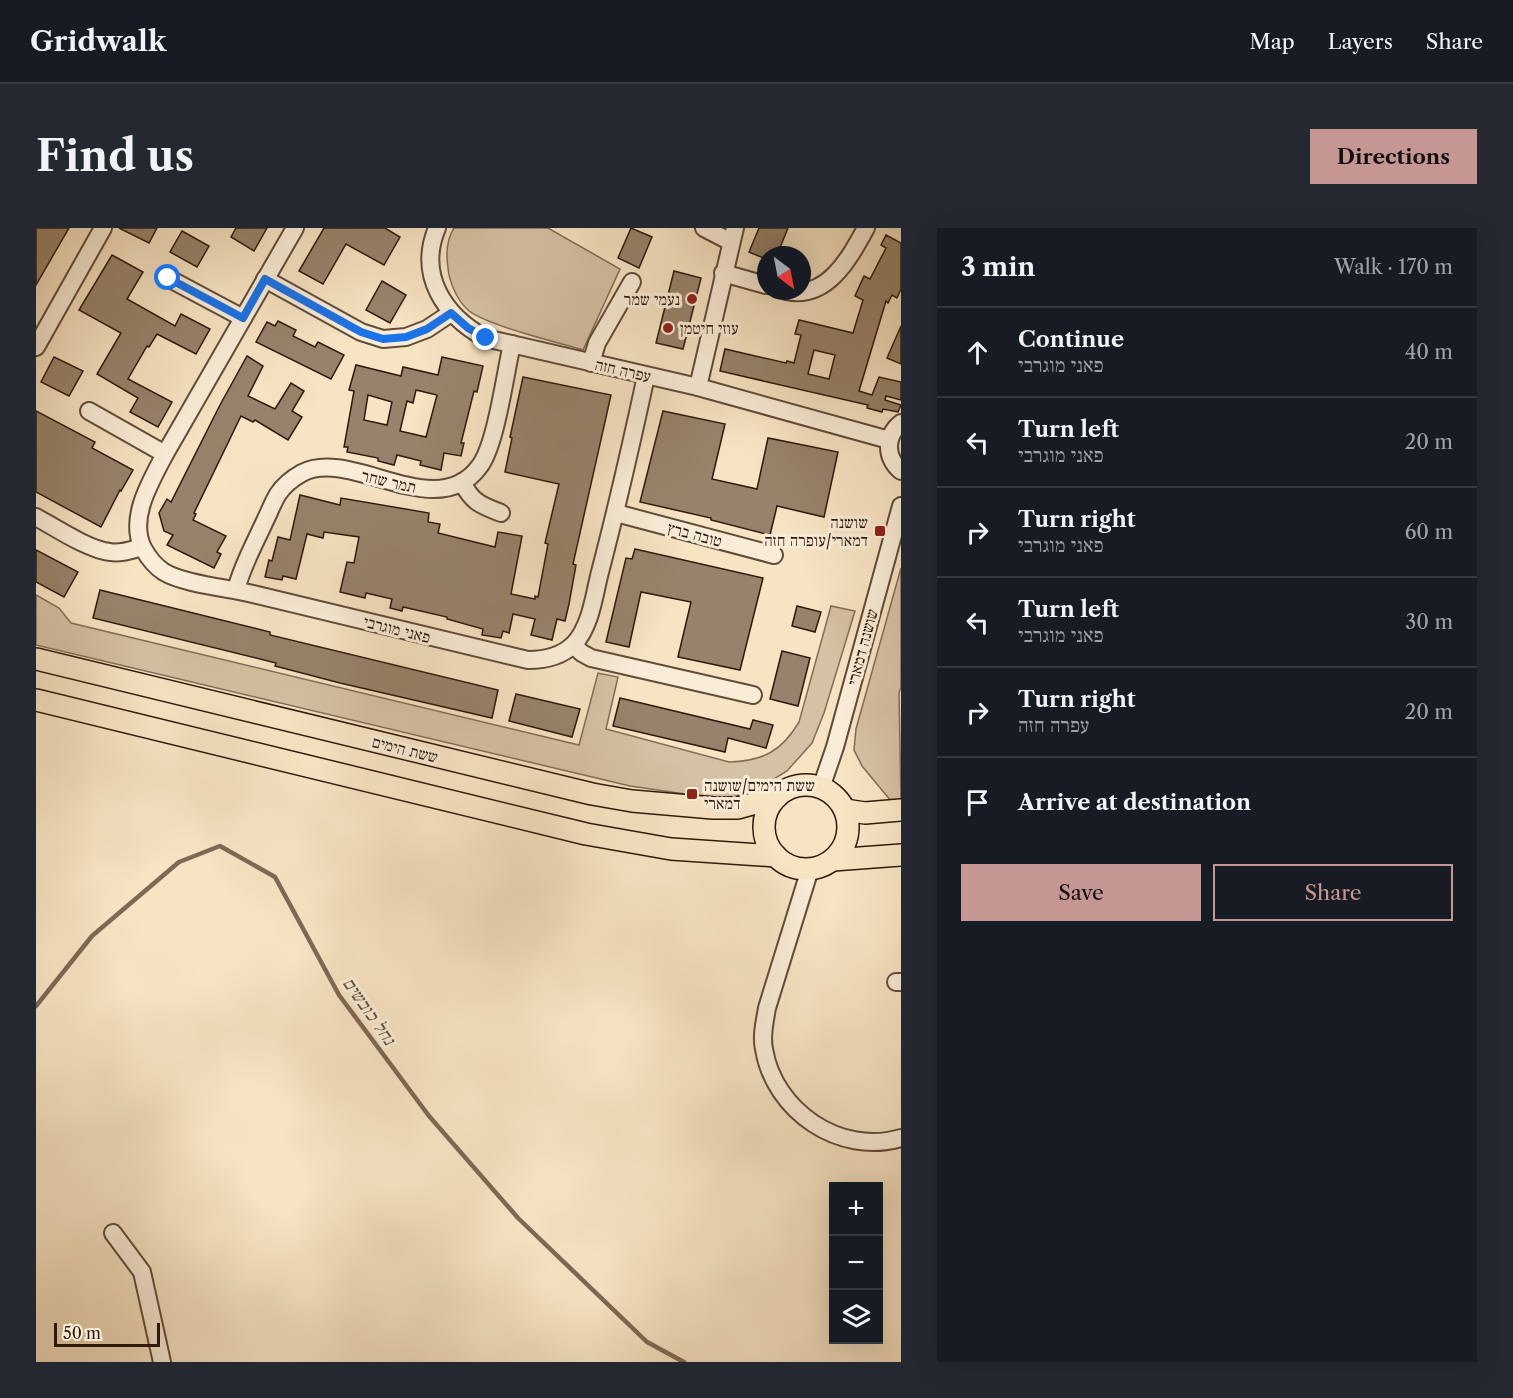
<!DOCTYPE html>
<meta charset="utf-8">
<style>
:root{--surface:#171b24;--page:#242831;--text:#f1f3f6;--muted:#9ea1a6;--line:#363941;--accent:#c59692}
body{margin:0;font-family:"Libre Caslon Text","Frank Ruhl Libre",serif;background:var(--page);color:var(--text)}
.controls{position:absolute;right:18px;bottom:18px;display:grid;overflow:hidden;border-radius:0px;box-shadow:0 6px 24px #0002}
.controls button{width:54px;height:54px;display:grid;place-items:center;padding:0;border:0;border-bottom:2px solid var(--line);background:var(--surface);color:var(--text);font:30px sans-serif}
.compass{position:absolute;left:721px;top:18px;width:54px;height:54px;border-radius:50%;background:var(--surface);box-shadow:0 6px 24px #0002;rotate:148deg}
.scale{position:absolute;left:18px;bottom:15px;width:106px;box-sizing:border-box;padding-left:6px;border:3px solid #2f190c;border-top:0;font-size:16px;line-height:21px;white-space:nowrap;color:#2f190c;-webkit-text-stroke:4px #faedd8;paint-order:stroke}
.stop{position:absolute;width:18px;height:18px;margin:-14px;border:4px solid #1a73e8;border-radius:50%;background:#fff}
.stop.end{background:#1a73e8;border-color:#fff;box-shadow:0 2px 6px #0008}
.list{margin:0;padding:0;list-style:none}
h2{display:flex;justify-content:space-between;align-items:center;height:78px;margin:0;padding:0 24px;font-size:26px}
h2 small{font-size:20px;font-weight:400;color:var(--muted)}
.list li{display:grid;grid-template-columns:39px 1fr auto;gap:18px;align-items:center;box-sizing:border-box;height:90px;padding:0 24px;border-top:2px solid var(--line)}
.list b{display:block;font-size:22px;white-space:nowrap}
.list p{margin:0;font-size:20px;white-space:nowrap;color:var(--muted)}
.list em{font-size:20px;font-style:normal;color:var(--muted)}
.actions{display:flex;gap:12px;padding:18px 24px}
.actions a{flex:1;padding:14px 0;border:2px solid var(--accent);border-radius:0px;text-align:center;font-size:21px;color:var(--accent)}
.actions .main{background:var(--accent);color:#111}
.icon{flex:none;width:33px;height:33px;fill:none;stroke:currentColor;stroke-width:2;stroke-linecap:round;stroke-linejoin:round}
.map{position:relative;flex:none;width:865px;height:1134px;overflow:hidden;border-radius:0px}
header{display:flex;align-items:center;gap:36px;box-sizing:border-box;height:84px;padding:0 30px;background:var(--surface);border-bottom:2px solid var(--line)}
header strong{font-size:28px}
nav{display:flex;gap:33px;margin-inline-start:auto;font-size:21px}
.intro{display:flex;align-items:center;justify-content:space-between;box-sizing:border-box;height:144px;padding:0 36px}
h1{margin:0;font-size:42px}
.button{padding:15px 27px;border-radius:0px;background:var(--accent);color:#111;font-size:21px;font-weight:700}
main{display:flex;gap:36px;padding:0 36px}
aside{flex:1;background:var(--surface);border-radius:0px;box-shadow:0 6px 24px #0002}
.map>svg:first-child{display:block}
.green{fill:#d5c1a4;stroke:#826d58;stroke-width:1.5}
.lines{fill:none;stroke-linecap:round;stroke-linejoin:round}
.stream{stroke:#7e6955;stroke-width:4.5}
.building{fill:#97836b;stroke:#2f190c;stroke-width:1.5;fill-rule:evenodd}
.minor-casing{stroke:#614c3a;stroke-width:20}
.major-casing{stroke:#2f190c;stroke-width:24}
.minor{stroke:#faedd8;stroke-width:16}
.major{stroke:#f7e4c3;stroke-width:21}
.route{stroke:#1a73e8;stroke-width:8}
.poi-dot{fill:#8f2418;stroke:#faedd8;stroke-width:2}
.labels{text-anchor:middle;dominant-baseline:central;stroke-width:6;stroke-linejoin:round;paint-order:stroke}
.poi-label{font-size:16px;fill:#2f190c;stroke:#faedd8;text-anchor:end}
.street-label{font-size:16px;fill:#2f190c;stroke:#faedd8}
.water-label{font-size:18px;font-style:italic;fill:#644f3c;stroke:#faedd8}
</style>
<header>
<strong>Gridwalk</strong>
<nav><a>Map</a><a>Layers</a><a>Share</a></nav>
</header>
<div class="intro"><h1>Find us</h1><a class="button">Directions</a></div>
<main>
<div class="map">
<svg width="865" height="1134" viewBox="0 0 865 1134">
<rect width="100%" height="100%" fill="#f7e4c3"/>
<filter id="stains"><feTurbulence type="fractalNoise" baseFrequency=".00333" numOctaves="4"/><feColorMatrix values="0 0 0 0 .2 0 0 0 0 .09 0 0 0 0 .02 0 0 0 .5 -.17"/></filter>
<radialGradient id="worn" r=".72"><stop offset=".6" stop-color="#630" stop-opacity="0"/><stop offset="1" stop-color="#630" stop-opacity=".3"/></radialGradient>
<!-- green -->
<g class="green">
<path d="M 418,0 L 512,0 L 584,41 L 547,122 C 524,115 445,96 431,81 C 421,72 413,53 412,40 C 410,27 411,11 418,0 Z"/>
<path d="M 865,340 L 865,459 L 863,465 L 865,572 L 855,573 L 826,538 L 818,522 L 820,501 Z"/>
<path d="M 0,367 L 23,380 L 35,395 L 543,517 L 562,445 L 582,449 L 570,501 L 693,534 C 727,533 746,523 763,494 L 795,378 L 819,383 L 788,485 L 776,515 L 751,543 L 715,565 L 690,570 L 649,566 L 594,558 L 0,417 Z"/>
</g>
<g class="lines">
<!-- stream -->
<path class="stream" d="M 0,778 L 56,708 L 143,634 L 184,618 L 239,649 L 303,767 L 393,888 L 482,990 L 611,1114 L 648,1134"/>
</g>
<!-- building -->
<g class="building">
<path d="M 0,0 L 33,0 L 0,57 Z"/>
<path d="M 83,0 L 121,0 L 113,15 Z"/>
<path d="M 200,0 L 231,0 L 218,23 L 195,9 Z"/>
<path d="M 288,0 L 349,0 L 364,9 L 348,37 L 310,16 L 287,56 L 263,43 Z"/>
<path d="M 595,0 L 616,9 L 603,40 L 582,30 Z"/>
<path d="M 723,0 L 752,0 L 741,27 L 730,27 L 730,31 L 713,24 Z"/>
<path d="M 146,3 L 173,18 L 161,39 L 134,24 Z"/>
<path d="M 850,7 L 865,15 L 865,61 L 861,70 L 856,67 L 852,75 L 850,73 L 823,163 L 836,167 L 843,149 L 865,154 L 865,172 L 850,168 L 849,172 L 865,177 L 862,184 L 847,181 L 846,184 L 831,180 L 832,177 L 684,143 L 689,121 L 750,135 L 751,133 L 758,135 L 765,107 L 759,106 L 763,92 L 817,105 L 827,72 L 819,68 L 828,48 L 834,51 L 850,20 L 845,17 ZM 778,122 L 799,127 L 793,151 L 772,146 Z"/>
<path d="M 76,27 L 107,44 L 91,71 L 139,98 L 145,86 L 174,101 L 160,126 L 121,106 L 113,119 L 111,118 L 92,151 L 136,174 L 122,199 L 94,184 L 102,170 L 61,146 L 85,105 L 43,82 Z"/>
<path d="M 638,43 L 665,50 L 647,121 L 620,115 Z"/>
<path d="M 346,53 L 370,67 L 354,95 L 330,82 Z"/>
<path d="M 242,93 L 260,102 L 257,108 L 279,119 L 282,114 L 308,127 L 295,151 L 220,114 L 231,94 L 239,98 Z"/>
<path d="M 865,98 L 865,136 L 851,130 Z"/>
<path d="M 211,128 L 227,138 L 212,168 L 239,181 L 255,155 L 268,163 L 256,183 L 266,189 L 252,212 L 219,192 L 217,194 L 205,188 L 158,285 L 160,286 L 157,292 L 190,308 L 181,324 L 185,326 L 178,340 L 131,317 L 137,307 L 128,303 L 123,285 L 131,271 L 135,274 L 184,177 Z"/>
<path d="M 18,129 L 47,143 L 33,168 L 5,154 Z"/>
<path d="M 406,129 L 447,138 L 441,164 L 438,163 L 425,215 L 428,215 L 425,228 L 408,225 L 405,242 L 384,237 L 385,233 L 361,227 L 358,237 L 342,233 L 342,230 L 311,224 L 312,219 L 308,219 L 318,163 L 313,162 L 320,137 L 365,148 L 367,139 L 402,147 ZM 380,162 L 401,167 L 390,209 L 364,203 L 371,173 L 377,175 ZM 332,167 L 356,174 L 351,197 L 328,192 Z"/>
<path d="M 487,149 L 575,167 L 537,336 L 540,337 L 533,376 L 529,393 L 521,391 L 516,412 L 495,407 L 499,391 L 477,386 L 473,405 L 467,403 L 465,410 L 446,407 L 447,401 L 411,391 L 411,389 L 367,379 L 366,383 L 354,380 L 356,371 L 330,365 L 329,370 L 304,364 L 311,334 L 318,335 L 323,309 L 288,304 L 287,310 L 271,306 L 260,351 L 247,348 L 246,352 L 229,349 L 233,332 L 236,333 L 242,309 L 254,312 L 264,267 L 304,277 L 305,270 L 393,285 L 392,294 L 404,296 L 402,305 L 459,319 L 462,304 L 486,308 L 475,366 L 499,371 L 499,368 L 502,369 L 512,316 L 509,315 L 523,256 L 469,244 L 476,210 L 474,209 Z"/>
<path d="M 0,183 L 59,214 L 56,220 L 97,242 L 85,263 L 84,262 L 65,299 L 0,264 Z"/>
<path d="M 627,183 L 689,196 L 676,251 L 721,261 L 732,210 L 802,224 L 788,289 L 741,278 L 734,307 L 675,292 L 675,290 L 604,274 Z"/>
<path d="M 599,321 L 727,350 L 704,442 L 642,429 L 655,374 L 605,364 L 593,419 L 570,414 L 590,330 L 596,331 Z"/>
<path d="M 0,322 L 42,344 L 28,369 L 0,354 Z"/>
<path d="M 64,362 L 234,404 L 234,407 L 462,462 L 456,490 L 304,455 L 239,438 L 240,435 L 57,390 Z"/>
<path d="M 761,378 L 785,384 L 779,404 L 756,398 Z"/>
<path d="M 746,423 L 774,430 L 762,478 L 734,471 Z"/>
<path d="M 480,466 L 544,481 L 536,509 L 473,493 Z"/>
<path d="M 584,470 L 714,501 L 717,492 L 737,497 L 730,520 L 692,510 L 689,524 L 577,498 Z"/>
</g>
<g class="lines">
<!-- minor casing -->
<g class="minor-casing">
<g id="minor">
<path d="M 259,0 L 129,226 C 115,253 92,290 107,320 C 112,329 120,339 128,344 C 148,356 193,360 217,366 C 308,388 400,410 492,432 C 509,432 525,429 538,416 C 555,398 558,367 564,344 C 581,279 596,213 610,148"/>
<path d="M 401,0 C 381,48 409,88 449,110 L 662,159 L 853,212"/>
<path d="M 668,0 L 695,14"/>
<path d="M 687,45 L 730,57"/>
<path d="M 132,50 L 207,90"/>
<path d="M 229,51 L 325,104 L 347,111 L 370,109 L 391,101 L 415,85"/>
<path d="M 750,63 C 791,72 813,31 830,0"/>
<path d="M 0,119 L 67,0"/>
<path d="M 555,135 L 561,115 L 596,54"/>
<path d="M 662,159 L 699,0"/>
<path d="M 53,183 L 129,226"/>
<path d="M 865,195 C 849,208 849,229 865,243"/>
<path d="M 426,254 C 436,274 444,277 465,285"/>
<path d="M 580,285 L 738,327"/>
<path d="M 0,289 C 20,300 53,322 74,324 C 85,326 95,322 106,319"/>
<path d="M 200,362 C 206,338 218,317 228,295 C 233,285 237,274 242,266 C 248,257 257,250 266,245 C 315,219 400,297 443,239 C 460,218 469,146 476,116"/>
<path d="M 537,417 L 546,425 L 555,430 L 717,467"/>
<path d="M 785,560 L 799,519 L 865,278"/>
<path d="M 774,641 L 731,780 C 729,793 725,807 728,821 C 738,883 804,928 865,910"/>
<path d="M 860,754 L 865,754"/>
<path d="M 77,1005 L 106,1044 L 126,1134"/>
</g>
</g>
<!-- major casing -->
<g class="major-casing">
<g id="major">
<path d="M 0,431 L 556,566 L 596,573 L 677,580 L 702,580 L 741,569"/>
<path d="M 0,472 L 550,606 L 635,621 L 740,628"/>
<circle cx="770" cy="599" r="42"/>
<path d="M 809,582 L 829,585 L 865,582"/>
<path d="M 797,632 L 865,627"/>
</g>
</g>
<!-- minor -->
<use href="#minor" class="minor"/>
<!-- major -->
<use href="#major" class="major"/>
</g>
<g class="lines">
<!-- route -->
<path class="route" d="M 132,50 L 207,90 L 229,51 L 325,104 L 347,111 L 370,109 L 391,101 L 415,85 L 432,100 L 450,110"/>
</g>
<!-- markers -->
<g class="poi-dot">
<circle cx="656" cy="71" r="6"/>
<circle cx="632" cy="100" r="6"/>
<rect x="838" y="297" width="12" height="12" rx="3"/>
<rect x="650" y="560" width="12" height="12" rx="3"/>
</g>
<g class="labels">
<!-- poi labels -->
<g class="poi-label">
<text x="644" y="71">נעמי שמר</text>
<text x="644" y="100" text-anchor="start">עוזי חיטמן</text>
<text x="832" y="294">שושנה<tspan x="832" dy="18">דמארי/עופרה חזה</tspan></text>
<text x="668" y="557" text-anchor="start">ששת הימים/שושנה<tspan x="668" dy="18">דמארי</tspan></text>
</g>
<!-- street labels -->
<g class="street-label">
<text transform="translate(587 142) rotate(13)">עפרה חזה</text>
<text transform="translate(353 253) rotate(13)">תמר שחר</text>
<text transform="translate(659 306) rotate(15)">טובה ברץ</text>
<text transform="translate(361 401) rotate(14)">פאני מוגרבי</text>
<text transform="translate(826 419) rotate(-75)">שושנה דמארי</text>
<text transform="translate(369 521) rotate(14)">ששת הימים</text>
</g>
<!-- water labels -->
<g class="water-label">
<text transform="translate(333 783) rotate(55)">נחל כובשים</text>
</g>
</g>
<rect width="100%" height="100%" filter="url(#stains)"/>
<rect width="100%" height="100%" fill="url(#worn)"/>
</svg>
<div class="controls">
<button>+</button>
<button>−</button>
<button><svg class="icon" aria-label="layers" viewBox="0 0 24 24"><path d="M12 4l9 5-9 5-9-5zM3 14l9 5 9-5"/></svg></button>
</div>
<svg class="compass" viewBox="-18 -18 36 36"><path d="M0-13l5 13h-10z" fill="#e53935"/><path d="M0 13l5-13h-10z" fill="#9ea1a6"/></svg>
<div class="scale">50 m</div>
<div class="stop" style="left:132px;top:50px"></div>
<div class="stop end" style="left:450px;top:110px"></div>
</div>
<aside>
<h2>3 min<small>Walk · 170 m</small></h2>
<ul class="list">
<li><svg class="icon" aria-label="ahead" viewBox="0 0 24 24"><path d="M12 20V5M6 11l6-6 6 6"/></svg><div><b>Continue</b><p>פאני מוגרבי</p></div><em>40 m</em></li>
<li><svg class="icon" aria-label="left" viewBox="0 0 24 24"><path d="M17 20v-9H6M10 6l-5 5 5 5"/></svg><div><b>Turn left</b><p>פאני מוגרבי</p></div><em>20 m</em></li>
<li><svg class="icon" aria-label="right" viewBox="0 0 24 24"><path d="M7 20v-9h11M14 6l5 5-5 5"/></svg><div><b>Turn right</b><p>פאני מוגרבי</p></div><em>60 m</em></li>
<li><svg class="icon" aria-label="left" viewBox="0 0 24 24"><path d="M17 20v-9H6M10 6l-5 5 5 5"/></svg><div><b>Turn left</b><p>פאני מוגרבי</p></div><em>30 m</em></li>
<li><svg class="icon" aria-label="right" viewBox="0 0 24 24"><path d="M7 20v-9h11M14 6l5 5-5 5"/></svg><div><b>Turn right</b><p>עפרה חזה</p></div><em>20 m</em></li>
<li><svg class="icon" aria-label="arrive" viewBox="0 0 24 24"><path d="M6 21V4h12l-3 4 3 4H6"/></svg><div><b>Arrive at destination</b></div></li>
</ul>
<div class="actions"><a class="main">Save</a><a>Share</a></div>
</aside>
</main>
